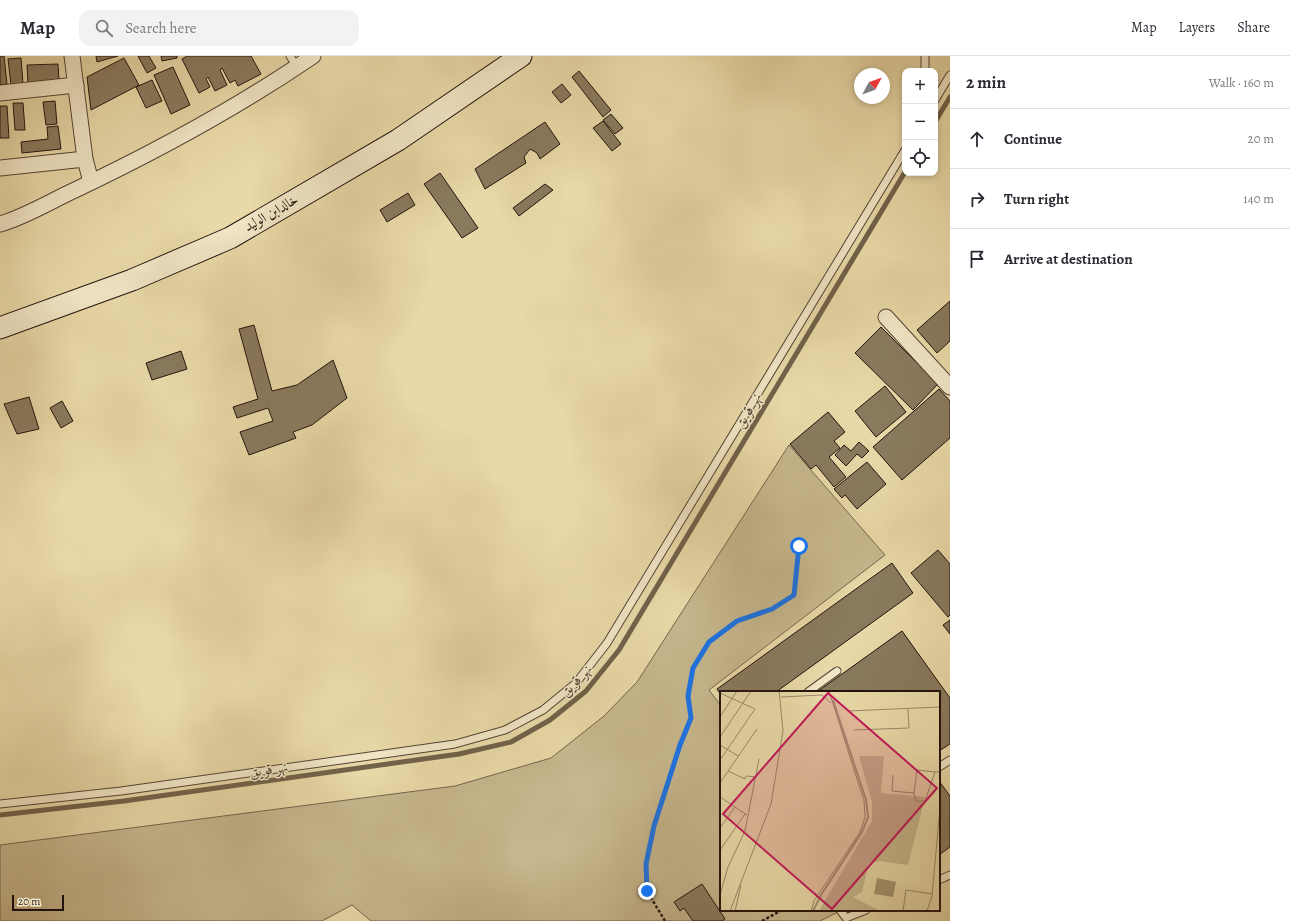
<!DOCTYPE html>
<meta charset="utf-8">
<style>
:root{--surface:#fff;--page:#f2f2f3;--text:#2b2b33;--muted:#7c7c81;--line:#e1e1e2}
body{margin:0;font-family:Alegreya,Amiri,serif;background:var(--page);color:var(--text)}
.controls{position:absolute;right:12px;top:12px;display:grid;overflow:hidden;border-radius:8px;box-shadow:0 2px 6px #0003}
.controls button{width:36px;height:36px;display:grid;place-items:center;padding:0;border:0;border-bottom:1px solid var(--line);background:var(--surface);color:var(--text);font:20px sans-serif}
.compass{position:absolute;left:854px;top:12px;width:36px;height:36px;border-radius:50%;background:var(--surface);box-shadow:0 2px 6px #0003;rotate:49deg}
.scale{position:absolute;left:12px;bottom:10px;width:52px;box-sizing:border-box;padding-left:4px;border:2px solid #22130d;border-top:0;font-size:11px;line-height:14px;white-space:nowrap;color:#22130d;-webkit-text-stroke:3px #f1e6c6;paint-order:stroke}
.stop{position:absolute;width:12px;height:12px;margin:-9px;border:3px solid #1a73e8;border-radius:50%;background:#fff}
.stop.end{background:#1a73e8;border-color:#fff;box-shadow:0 1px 4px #0008}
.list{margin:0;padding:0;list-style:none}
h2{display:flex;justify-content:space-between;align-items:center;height:52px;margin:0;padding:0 16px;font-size:17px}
h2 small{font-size:13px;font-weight:400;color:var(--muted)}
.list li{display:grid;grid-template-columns:26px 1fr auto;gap:12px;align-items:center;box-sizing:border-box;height:60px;padding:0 16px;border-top:1px solid var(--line)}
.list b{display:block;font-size:15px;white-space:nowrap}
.list em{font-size:13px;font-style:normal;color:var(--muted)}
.icon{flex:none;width:22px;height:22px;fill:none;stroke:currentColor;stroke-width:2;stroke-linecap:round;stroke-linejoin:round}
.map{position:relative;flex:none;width:950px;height:865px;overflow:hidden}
header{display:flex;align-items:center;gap:24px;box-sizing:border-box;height:56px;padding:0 20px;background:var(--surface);border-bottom:1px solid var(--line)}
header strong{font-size:19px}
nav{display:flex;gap:22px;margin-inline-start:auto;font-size:14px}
.search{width:280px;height:36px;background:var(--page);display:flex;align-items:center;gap:10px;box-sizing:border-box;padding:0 14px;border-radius:12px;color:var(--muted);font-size:15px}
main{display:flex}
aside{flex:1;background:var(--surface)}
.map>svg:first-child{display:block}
.green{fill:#c7b78e;stroke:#74654e}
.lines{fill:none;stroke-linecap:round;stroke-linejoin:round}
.stream{stroke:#71624a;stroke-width:5}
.building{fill:#897a5e;stroke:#22130d}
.lane-casing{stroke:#544434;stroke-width:9}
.street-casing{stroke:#544434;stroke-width:17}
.secondary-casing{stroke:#22130d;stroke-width:23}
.path{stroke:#22130d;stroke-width:2.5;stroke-dasharray:3 2;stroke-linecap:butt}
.lane{stroke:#f1e6c6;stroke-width:7}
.street{stroke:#f1e6c6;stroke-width:15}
.secondary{stroke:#f1e6c6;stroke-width:21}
.route{stroke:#1a73e8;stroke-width:5}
.labels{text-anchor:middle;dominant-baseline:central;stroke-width:3;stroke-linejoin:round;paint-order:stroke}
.street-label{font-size:14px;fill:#22130d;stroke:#f1e6c6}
.water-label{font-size:15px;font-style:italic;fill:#564736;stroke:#f1e6c6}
.inset-river{fill:none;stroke:#a59673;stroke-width:2}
.inset-road{fill:none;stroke:#998a6a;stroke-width:1}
.view{fill:#c2185b;fill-opacity:0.15;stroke:#c2185b;stroke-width:2}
.inset-edge{fill:none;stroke:#22130d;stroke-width:2}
</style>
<header>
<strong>Map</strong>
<div class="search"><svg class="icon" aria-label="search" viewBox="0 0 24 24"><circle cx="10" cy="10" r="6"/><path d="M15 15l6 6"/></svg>Search here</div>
<nav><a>Map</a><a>Layers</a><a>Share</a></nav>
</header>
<main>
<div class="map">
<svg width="950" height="865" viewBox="0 0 950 865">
<rect width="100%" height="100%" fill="#e9d9a8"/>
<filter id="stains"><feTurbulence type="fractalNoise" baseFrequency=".005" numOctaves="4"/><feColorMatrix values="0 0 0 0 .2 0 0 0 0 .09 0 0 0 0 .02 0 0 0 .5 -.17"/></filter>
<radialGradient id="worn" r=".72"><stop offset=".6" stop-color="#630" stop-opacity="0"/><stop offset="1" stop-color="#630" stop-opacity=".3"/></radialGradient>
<!-- green -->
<path class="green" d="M 789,389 L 885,499 L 709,634 L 721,650 L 721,854 L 842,854 L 820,865 L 371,865 L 352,849 L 322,865 L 0,865 L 0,789 L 455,730 L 551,702 L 604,660 L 637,626 Z"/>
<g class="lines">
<!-- stream -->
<g class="stream">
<path d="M 935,66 L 950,41"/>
<path d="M 0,759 L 124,745 L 459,698 L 511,686 L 550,664 L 586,635 L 619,594 L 905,116"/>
</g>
</g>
<!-- building -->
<g class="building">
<path d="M 0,0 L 4,0 L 7,28 L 0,29 Z"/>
<path d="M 96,0 L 118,0 L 97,6 Z"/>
<path d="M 138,0 L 149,0 L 156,12 L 147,17 Z"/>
<path d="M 161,0 L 177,0 L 177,2 L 162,5 Z"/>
<path d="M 187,0 L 251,0 L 261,18 L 238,30 L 235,24 L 230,27 L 222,12 L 220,14 L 227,29 L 215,35 L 208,21 L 206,23 L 210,31 L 199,37 L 182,3 Z"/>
<path d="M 21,2 L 23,28 L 11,29 L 8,3 Z"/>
<path d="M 124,2 L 139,29 L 91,54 L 87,21 Z"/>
<path d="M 58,8 L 59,25 L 28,27 L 27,9 Z"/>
<path d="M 173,11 L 190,49 L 171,58 L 154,19 Z"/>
<path d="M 579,15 L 611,54 L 603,61 L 572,21 Z"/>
<path d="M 152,24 L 162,45 L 146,52 L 136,31 Z"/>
<path d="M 562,28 L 571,39 L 561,47 L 552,36 Z"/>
<path d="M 55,45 L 57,68 L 46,69 L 43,46 Z"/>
<path d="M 13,47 L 23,47 L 25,74 L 15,74 Z"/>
<path d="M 0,50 L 7,50 L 9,82 L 0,82 Z"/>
<path d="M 611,58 L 623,72 L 615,78 L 603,64 Z"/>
<path d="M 603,65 L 621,88 L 612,95 L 593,72 Z"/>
<path d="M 545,66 L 560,88 L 540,103 L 537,97 L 530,93 L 524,101 L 526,107 L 485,133 L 475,113 Z"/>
<path d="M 58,70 L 61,93 L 22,97 L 21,86 L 48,83 L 47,71 Z"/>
<path d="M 440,117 L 478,172 L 462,182 L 424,128 Z"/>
<path d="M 545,128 L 553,134 L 519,160 L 513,152 Z"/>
<path d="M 408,137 L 415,149 L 387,166 L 380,154 Z"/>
<path d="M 950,245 L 950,285 L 937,297 L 917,274 Z"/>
<path d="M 254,269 L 272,335 L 297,329 L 333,304 L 347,342 L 312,369 L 293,376 L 296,382 L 249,399 L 240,376 L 273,365 L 268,352 L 237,362 L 233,351 L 258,343 L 239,273 Z"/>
<path d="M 881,271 L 938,328 L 913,354 L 855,297 Z"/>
<path d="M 181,295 L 187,313 L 152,324 L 146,307 Z"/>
<path d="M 885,330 L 906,356 L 876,381 L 855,355 Z"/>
<path d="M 939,333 L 950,345 L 950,382 L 902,424 L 873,391 Z"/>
<path d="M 29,341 L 39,373 L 17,378 L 4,348 Z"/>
<path d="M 62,345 L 73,365 L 61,372 L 50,352 Z"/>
<path d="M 828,356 L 845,376 L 834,385 L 840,392 L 829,401 L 846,421 L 834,431 L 816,409 L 811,413 L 790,388 Z"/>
<path d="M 859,386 L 869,395 L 862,402 L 857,398 L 846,410 L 835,399 L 844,389 L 851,395 Z"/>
<path d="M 867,406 L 886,428 L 857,453 L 845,439 L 842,442 L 834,433 Z"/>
<path d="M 938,494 L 950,508 L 950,559 L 948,561 L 911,517 Z"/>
<path d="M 892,507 L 913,537 L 776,636 L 721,636 L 721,639 L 717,633 Z"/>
<path d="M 950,564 L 950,578 L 943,569 Z"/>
<path d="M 902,575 L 950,642 L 950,688 L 939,695 L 939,636 L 817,636 Z"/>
<path d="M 939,725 L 950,740 L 950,791 L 939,799 Z"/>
<path d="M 702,828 L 725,863 L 722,865 L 693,865 L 684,852 L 680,855 L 674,846 Z"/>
</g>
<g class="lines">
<!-- lane casing -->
<g class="lane-casing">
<g id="lane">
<path d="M 290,0 L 297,11"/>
<path d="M 925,0 L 925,15"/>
<path d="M 935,44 L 950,19"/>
<path d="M 808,636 L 837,615"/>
<path d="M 939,711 L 950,704"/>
<path d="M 0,748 L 121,735 L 455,688 L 505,674 L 543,654 L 576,627 L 607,587 L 905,94"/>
<path d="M 939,824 L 950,819"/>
<path d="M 840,854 L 846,862 L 866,854"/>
</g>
</g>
<!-- street casing -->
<g class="street-casing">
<g id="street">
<path d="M 72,0 L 85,103 L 91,126"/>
<path d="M 0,37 L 76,29"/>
<path d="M 0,112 L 85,103"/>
<path d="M 0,168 C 25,161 51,145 75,134 C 157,95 238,51 313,0"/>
<path d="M 886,261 L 950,331"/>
</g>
</g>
<!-- secondary casing -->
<g class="secondary-casing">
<path id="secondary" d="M 0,272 L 132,224 L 230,182 L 398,84 L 521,0"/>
</g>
<!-- path -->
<g class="path">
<path d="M 665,865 L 647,835 L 646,808 L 653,770 L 680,689 L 691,663 L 688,640 L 693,612 L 709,586 L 737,565 L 772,553 L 794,539 L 799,490"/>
<path d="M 762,865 L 782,854"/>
</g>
<!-- lane -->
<use href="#lane" class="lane"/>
<!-- street -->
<use href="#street" class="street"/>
<!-- secondary -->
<use href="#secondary" class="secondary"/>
</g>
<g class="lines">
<!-- route -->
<path class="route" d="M 647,835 L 646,808 L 654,770 L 680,689 L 691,662 L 688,640 L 693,612 L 709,586 L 737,565 L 772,553 L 794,539 L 799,490"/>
</g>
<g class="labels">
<!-- street labels -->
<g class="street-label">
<text transform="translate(271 157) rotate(-30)">خالدابن الوليد</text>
</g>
<!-- water labels -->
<g class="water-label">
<text transform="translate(748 354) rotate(-59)">نهر قويق</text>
<text transform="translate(576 624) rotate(-46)">نهر قويق</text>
<text transform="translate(269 713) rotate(-8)">نهر قويق</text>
</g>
</g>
<!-- overview -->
<g transform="translate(720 635)">
<rect width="220" height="220" fill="#e9d9a8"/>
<path d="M 139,65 L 164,65 L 161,102 L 205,106 L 188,174 L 160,170 L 149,172 L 142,201 L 133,206 L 160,220 L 99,220 L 152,130 L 152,111 Z" fill="#c7b78e"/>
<path d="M 157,187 L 176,191 L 173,206 L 154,203 Z" fill="#a59673"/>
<path class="inset-river" d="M 93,220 L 101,204 L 142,141 L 148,126 L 146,109 L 113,9"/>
<path class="inset-road" d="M 0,2 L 35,18 L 0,69M 61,6 L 102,4 L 111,12M 128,20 L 220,16M 0,26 L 17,0M 134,39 L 189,37 L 188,18M 0,46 L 31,0M 0,54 L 18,65M 8,80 L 25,88 L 26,85 L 37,86M 173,84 L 172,100 L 194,102 L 197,79 L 215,81M 0,92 L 37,38M 194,102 L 196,110 L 205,110 L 215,81 L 220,81M 0,106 L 27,124M 0,137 L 15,116M 0,159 L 25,123M 0,204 L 8,176 L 25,140 L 39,68M 10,220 L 51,113 L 63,40 L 59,0M 15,220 L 21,194M 91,220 L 94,210 L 140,141 L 145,126 L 144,110 L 109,0M 183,220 L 186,199 L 212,203M 207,220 L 212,205 L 220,117"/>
<path class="view" d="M 108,2 L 217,97 L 112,218 L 3,123 Z"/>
<rect width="220" height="220" class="inset-edge"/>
</g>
<rect width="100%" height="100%" filter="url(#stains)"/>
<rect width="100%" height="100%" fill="url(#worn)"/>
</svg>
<div class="controls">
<button>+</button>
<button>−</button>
<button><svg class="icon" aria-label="locate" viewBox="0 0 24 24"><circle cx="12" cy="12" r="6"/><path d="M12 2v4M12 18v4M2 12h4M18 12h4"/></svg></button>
</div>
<svg class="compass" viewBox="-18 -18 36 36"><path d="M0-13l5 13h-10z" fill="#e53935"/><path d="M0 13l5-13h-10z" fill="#7c7c81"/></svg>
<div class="scale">20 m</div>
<div class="stop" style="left:799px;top:490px"></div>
<div class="stop end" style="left:647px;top:835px"></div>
</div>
<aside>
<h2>2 min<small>Walk · 160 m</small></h2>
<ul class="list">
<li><svg class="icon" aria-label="ahead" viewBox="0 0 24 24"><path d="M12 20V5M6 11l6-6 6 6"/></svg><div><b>Continue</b></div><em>20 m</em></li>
<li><svg class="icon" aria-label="right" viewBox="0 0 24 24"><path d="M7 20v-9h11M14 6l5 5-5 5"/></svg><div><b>Turn right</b></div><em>140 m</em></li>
<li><svg class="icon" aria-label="arrive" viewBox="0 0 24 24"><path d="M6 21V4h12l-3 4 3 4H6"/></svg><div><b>Arrive at destination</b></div></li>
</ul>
</aside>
</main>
